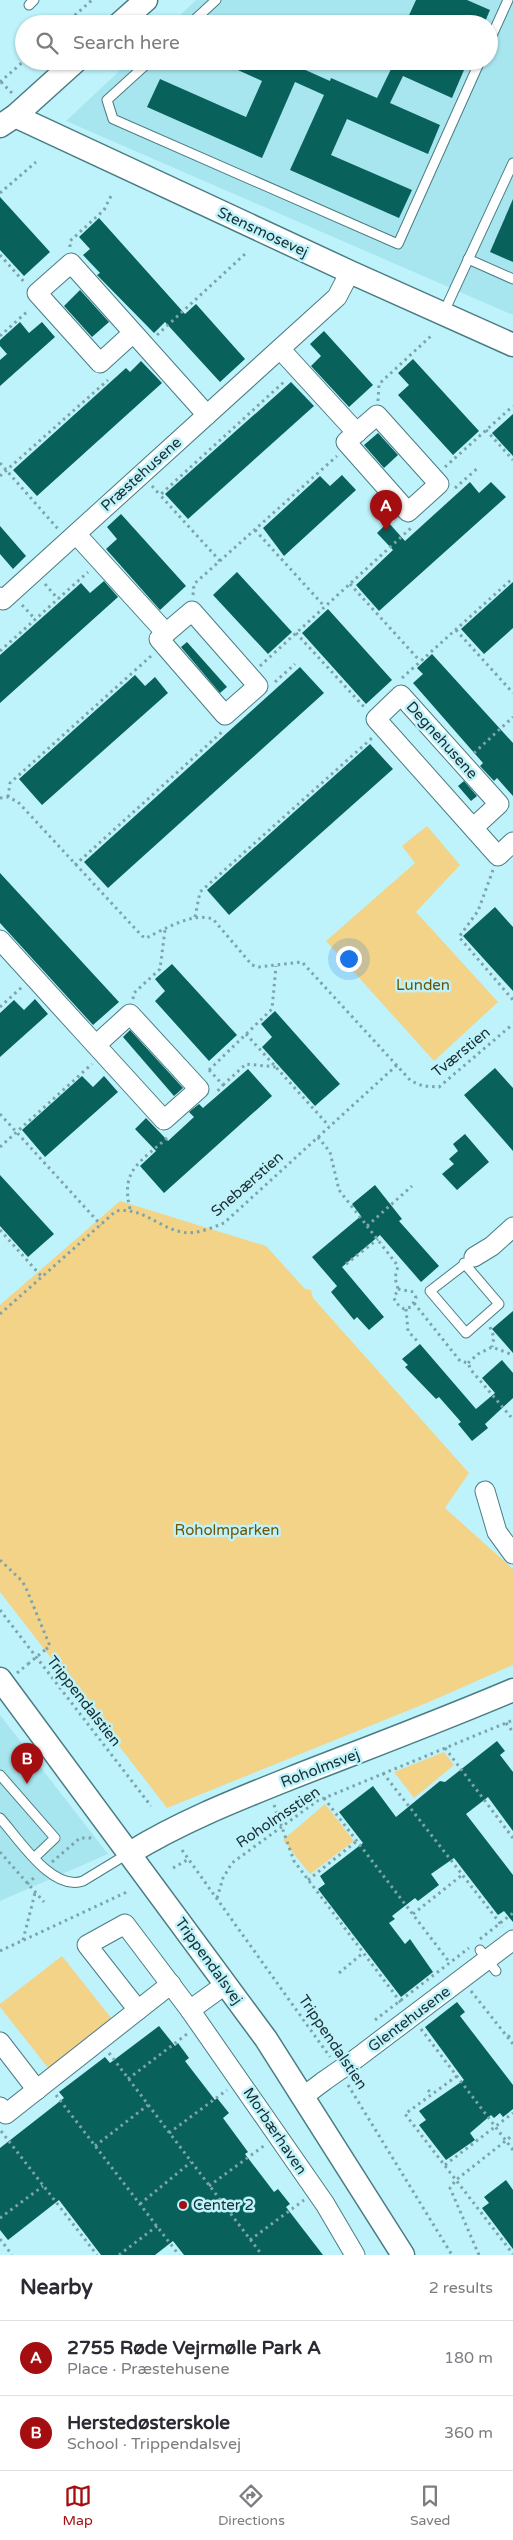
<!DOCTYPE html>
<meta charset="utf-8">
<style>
:root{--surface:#fff;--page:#f2f2f3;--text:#2b2b33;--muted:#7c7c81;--line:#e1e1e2;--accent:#a50e11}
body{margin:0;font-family:"Varela Round",sans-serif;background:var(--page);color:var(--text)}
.you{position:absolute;left:348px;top:958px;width:18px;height:18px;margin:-12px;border:4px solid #fff;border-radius:50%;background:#1a73e8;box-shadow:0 0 0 8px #1a73e833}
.badge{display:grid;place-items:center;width:32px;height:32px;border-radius:50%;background:var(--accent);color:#fff;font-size:16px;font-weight:700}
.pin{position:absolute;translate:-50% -41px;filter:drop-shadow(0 1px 2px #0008)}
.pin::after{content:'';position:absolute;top:26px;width:18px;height:15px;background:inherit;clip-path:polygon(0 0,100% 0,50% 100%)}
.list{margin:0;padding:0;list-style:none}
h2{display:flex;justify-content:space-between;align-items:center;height:65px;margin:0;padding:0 20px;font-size:21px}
h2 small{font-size:16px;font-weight:400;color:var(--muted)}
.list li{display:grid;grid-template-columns:32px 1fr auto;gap:15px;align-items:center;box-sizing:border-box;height:75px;padding:0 20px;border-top:1px solid var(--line)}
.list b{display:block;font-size:19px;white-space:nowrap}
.list p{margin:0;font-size:16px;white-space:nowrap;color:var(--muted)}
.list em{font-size:16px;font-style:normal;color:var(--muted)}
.icon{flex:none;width:28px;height:28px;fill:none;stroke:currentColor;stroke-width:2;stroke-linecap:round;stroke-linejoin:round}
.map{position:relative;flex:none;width:513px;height:2255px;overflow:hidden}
.search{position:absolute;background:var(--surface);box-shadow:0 1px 4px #0004;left:15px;right:15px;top:15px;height:55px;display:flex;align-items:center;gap:12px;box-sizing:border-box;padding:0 18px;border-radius:28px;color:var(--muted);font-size:19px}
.sheet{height:215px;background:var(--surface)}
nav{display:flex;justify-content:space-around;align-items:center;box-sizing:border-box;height:70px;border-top:1px solid var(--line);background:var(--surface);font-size:14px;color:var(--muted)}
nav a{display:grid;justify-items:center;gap:2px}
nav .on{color:var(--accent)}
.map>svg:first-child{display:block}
.built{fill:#a8e6ef}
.green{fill:#f3d388}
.building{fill:#09615c}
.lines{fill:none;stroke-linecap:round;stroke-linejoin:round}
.service-casing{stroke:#4b7c84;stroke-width:11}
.minor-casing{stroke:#4b7c84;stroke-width:21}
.tertiary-casing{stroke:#4b7c84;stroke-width:25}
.path{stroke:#7ca4aa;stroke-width:3;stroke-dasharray:2.5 4;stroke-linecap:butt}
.service{stroke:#fff;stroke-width:9}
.minor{stroke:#fff;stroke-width:19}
.tertiary{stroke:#fff;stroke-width:22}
.minor-bridge-casing{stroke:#4b7c84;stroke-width:21;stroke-linecap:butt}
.path-bridge{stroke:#7ca4aa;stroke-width:3;stroke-dasharray:2.5 4;stroke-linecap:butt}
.minor-bridge{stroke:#fff;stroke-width:19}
.poi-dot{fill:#a50e11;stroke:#bef3fb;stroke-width:2}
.labels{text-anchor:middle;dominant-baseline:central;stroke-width:5;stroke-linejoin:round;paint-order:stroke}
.street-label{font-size:15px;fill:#192e31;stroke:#bef3fb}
.park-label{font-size:15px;fill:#6e5402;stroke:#bef3fb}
.poi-label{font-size:15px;fill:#192e31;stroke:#bef3fb;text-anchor:start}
</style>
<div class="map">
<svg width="513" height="2255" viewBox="0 0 513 2255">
<rect width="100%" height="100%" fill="#bef3fb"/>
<!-- built -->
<g class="built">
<path d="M 196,0 L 513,0 L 513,315 L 66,121 L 130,61 L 489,61 L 489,24 L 171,24 Z"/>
<path d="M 0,1715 L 108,1854 L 0,1901 Z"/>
</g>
<!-- green -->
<g class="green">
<path d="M 427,826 L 460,865 L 416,912 L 498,1002 L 434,1061 L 326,941 L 415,863 L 402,846 Z"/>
<path d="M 120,1201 L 266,1246 L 305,1289 L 311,1290 L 313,1298 L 469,1473 L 445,1508 L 513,1569 L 513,1665 L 429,1702 L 167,1808 L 0,1592 L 0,1305 Z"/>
<path d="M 444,1752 L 454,1765 L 414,1798 L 394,1772 Z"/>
<path d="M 325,1804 L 354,1841 L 310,1874 L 283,1840 Z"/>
<path d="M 62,1956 L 112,2019 L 49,2069 L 0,2007 L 0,2004 Z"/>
</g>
<!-- building -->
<g class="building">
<path d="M 416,0 L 467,0 L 490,10 L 484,24 L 405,24 Z"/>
<path d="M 218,61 L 294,61 L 302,65 L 301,68 L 330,81 L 331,78 L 377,98 L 395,61 L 446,61 L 464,70 L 452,98 L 403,76 L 390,103 L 440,125 L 428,154 L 347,119 L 331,155 L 412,190 L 399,218 L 290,170 L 324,95 L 295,82 L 262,158 L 147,107 L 160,79 L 246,117 L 262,81 Z"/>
<path d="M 0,197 L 50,252 L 24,276 L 0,250 Z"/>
<path d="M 513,199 L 513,262 L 490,252 Z"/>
<path d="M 99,218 L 185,314 L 196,304 L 245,359 L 220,382 L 165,322 L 154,333 L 97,275 L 100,273 L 83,255 L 90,249 L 79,237 Z"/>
<path d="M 80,290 L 109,322 L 92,337 L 64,306 Z"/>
<path d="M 20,322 L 29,333 L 42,322 L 55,337 L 0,386 L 0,360 L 7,354 L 0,346 L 0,340 Z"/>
<path d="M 324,331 L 373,385 L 349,407 L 311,366 L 321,356 L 310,344 Z"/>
<path d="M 413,359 L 479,431 L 453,455 L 398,395 L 409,385 L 398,373 Z"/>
<path d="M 141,361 L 162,383 L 37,496 L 13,470 L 126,368 L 130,372 Z"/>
<path d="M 291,382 L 314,406 L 188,519 L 165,494 Z"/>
<path d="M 513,414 L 513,456 L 492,433 Z"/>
<path d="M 378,433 L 398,455 L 384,468 L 364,445 Z"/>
<path d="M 342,475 L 356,490 L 284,556 L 263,528 L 320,476 L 330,486 Z"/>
<path d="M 470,482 L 479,493 L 491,482 L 506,497 L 379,611 L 356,585 L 393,550 L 377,533 L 388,522 L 405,541 Z"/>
<path d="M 121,514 L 186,586 L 160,610 L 106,549 L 117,539 L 107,527 Z"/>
<path d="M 0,526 L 26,556 L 13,569 L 0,554 Z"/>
<path d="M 237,572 L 292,632 L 268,654 L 213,595 Z"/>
<path d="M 104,581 L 118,597 L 0,703 L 0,655 L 81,583 L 90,593 Z"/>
<path d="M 513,582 L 513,628 L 484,654 L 461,629 Z"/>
<path d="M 328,609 L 392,680 L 366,704 L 302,633 Z"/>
<path d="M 187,642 L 227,687 L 220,693 L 181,647 Z"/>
<path d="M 432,654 L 513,743 L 513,796 L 497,778 L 494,781 L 480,766 L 483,763 L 413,683 L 423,674 L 417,668 Z"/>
<path d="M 300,667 L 324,693 L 108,888 L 84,862 Z"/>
<path d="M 135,675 L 145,686 L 155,677 L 168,693 L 42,805 L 19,779 Z"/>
<path d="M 370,744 L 393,769 L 229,915 L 207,890 Z"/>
<path d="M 464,781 L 477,796 L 471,801 L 458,786 Z"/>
<path d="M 0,873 L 119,1002 L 93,1025 L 0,923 Z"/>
<path d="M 495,907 L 513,927 L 513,991 L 463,936 Z"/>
<path d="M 172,964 L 237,1035 L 209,1061 L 155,1001 L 165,991 L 155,979 Z"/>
<path d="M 35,999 L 48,1014 L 0,1057 L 0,1013 L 14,1000 L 24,1010 Z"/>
<path d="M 275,1011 L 340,1084 L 315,1106 L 262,1047 L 272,1037 L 261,1024 Z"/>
<path d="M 130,1030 L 183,1088 L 174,1096 L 123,1037 Z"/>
<path d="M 495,1068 L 513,1088 L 513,1151 L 464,1095 Z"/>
<path d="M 248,1069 L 272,1096 L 164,1193 L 140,1166 L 156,1151 L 135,1129 L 146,1118 L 168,1141 L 194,1117 L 189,1112 L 199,1104 L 203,1108 Z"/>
<path d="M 82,1076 L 93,1087 L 104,1076 L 118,1092 L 45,1157 L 22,1130 Z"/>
<path d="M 465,1134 L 489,1162 L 457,1190 L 442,1174 L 454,1164 L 449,1159 L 458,1151 L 453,1144 Z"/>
<path d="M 0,1175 L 54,1234 L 28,1257 L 0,1226 Z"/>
<path d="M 375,1185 L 402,1219 L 399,1221 L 439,1266 L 421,1282 L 380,1235 L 342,1267 L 384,1317 L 369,1330 L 357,1317 L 354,1320 L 331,1292 L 337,1286 L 312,1257 L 361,1216 L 352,1204 Z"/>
<path d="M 513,1311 L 513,1353 L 492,1329 Z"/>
<path d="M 420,1344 L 476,1409 L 495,1393 L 482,1378 L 502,1360 L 513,1373 L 513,1398 L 485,1424 L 488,1428 L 472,1441 L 458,1424 L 461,1422 L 439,1397 L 436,1399 L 405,1367 L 408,1365 L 402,1359 Z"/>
<path d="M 497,1741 L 505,1751 L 500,1755 L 513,1772 L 513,1831 L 488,1797 L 466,1814 L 513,1875 L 513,1922 L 504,1911 L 498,1915 L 454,1858 L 431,1874 L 439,1885 L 418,1901 L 415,1898 L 392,1916 L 395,1919 L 389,1923 L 405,1944 L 410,1939 L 433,1972 L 401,1997 L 318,1889 L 325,1884 L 320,1876 L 363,1843 L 339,1812 L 373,1786 L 396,1817 L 440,1781 L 445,1782 Z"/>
<path d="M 457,2002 L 465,2012 L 460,2016 L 513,2085 L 513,2109 L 503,2117 L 500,2113 L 494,2118 L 491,2115 L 470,2133 L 475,2140 L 446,2160 L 419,2125 L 426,2120 L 419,2111 L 464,2080 L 425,2027 Z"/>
<path d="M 159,2026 L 175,2046 L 178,2043 L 189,2058 L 185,2061 L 215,2100 L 217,2098 L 229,2113 L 223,2118 L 248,2152 L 245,2154 L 274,2192 L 278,2189 L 290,2204 L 286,2207 L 323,2255 L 184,2255 L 173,2241 L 155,2255 L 101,2255 L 59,2200 L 8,2240 L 0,2230 L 0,2148 L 64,2098 L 59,2092 L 105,2057 L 110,2063 Z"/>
<path d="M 506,2180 L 513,2190 L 513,2249 L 482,2208 L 489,2203 L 484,2197 Z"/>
</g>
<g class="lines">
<!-- service casing -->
<g class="service-casing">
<g id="service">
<path d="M 29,5 L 34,0"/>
<path d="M 190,24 L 216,0"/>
<path d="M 489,42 L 508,0"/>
<path d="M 150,61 L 107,100 L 113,119 L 398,244 L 480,61"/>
<path d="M 468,259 L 513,279"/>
<path d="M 443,314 L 513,163"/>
<path d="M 464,1263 L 499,1304 L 466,1333 L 430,1291 L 474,1257"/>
<path d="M 0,1775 L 55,1838 L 35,1857"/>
<path d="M 0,1818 C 19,1839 52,1892 83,1881 L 129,1853"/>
<path d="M 480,1950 L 496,1971"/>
</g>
</g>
<!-- minor casing -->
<g class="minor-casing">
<g id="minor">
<path d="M 133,333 L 100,363 L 37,293 L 71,263 L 207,415"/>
<path d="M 281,350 L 357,433"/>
<path d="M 377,415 L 439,484 L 408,512 L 346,442 Z"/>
<path d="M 76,534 L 166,633"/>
<path d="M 0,597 L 3,600 L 337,297 L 350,272"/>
<path d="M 192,611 L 258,686 L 225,715 L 159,639 Z"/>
<path d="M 473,828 L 499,804 L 401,695 L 376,719 L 498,856 L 513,842"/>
<path d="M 0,940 C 55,1000 109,1060 164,1120 L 199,1089 L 130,1014 L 96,1045"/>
<path d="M 474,1257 L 492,1246 L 513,1227"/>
<path d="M 485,1491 L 497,1532 L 513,1554"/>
<path d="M 226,1984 L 190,2010 L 325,2204 L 355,2255"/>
<path d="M 138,2010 L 87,1945 L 125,1924 L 190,2010"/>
<path d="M 0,2042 L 37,2090"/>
<path d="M 357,2058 L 513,1940"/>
<path d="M 304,2096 L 324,2081"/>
<path d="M 0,2107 L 6,2114 L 171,1984"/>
</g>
</g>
<!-- tertiary casing -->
<g class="tertiary-casing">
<g id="tertiary">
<path d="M 119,24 L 146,0"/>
<path d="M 15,116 L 350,272 L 513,345"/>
<path d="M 0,126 L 15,116 L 76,61"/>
<path d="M 0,1679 L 266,2039 L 403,2255"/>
<path d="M 130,1853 C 180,1822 236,1800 291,1778 C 365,1749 440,1721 513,1690"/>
</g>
</g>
<!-- path -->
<g class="path">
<path d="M 65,24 L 92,0"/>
<path d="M 0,82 L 24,61"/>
<path d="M 1,82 L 13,94"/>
<path d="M 0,193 L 36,162"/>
<path d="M 70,247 L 70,241 L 104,210 L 111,196"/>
<path d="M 0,255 L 25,283"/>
<path d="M 157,335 L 245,254"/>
<path d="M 0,336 L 29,310"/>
<path d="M 378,401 L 379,384 L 431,336"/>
<path d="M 486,430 L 513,460"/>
<path d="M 0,463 L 58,529"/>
<path d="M 445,467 L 513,406"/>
<path d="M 0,476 L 108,380"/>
<path d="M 152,486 L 160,495"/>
<path d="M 455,488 L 479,467"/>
<path d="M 255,530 L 325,607"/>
<path d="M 220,561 L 160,495 L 286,380"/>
<path d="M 45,584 L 58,599"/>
<path d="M 350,584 L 420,661"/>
<path d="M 193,595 L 194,584 L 337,456"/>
<path d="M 22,605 L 35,619"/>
<path d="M 456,630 L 513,693"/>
<path d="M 296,633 L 365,708"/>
<path d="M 0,651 L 88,572"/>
<path d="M 260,666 L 411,528"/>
<path d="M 402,678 L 513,578"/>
<path d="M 275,682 L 295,664"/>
<path d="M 474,753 L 513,717"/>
<path d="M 8,797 L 10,783 L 151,656"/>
<path d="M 0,798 L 8,797 L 18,802 L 142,936 L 146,938 C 165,929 192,912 213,919 L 252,965 L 259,967 L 302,962 L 411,1081 L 423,1086 L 439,1087 L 513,1024"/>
<path d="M 75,865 L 223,731"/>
<path d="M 493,870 L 478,911 L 459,937 L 513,1000"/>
<path d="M 195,917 L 200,892 L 372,738"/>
<path d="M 133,999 L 134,993 L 160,969 L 165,930"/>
<path d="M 0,1007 L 22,987"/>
<path d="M 246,1034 L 329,1126"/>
<path d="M 209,1070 L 223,1085 L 215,1094"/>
<path d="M 209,1070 L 272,1009 L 276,966"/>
<path d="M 223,1085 L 246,1064 L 276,1067"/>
<path d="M 0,1114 L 101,1225"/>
<path d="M 318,1137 L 330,1152 L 339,1190 L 367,1226 L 412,1186"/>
<path d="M 0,1147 L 92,1064"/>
<path d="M 130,1209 C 120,1169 141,1162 168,1137"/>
<path d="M 367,1226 L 398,1266 L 395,1278 L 398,1289 L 394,1298 L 396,1303 L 404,1309 L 411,1307 L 416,1298 L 414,1292"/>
<path d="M 0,1230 L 42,1277"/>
<path d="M 346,1264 L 378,1239"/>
<path d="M 398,1289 L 414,1292"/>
<path d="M 414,1303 L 460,1361 L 468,1363 L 471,1370 L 511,1417"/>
<path d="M 406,1309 L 408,1331 L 418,1342"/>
<path d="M 0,1314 L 116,1211 C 143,1207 157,1227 182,1232 C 196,1235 211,1228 224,1223 L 397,1065"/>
<path d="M 490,1327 L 494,1337 L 492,1347"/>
<path d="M 468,1363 L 478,1354 L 492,1347 L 513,1355"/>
<path d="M 0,1560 L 22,1581 L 26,1588 L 50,1646 L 45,1650"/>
<path d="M 0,1610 L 151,1806"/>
<path d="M 17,1673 L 28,1664"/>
<path d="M 506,1723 L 513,1732"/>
<path d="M 445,1748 L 513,1838"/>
<path d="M 383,1773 L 503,1927"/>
<path d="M 324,1798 L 450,1963"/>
<path d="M 274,1805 L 294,1861 L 402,2004"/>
<path d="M 182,1850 L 330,2057"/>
<path d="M 0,1852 L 44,1902"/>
<path d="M 52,1862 L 80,1838 L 91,1838 L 94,1840"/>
<path d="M 173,1868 L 189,1859"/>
<path d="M 308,1880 L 357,1841"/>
<path d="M 27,1884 L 36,1876"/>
<path d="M 217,1898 L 223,1878 L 232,1863 L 317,1801 L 513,1720"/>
<path d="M 413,1914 L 462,1875"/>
<path d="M 480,1939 L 513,1913"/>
<path d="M 23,1940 L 35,1893"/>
<path d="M 0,1951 L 127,1892"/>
<path d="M 339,1973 L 363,1953"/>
<path d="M 471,1991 L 513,2044"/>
<path d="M 375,2020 L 469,1948"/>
<path d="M 421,2029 L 513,2150"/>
<path d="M 508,2037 L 513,2033"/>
<path d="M 109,2053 L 262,2255"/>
<path d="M 457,2076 L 405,2114 L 513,2254"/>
<path d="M 128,2079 L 187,2034"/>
<path d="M 348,2085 L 452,2255"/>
<path d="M 428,2090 L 432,2094"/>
<path d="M 56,2095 L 179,2255"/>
<path d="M 1,2131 L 97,2255"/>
<path d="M 169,2133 L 227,2090"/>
<path d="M 95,2146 L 148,2105"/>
<path d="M 445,2165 L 513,2113"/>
<path d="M 209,2186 L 265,2145"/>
<path d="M 140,2204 L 191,2162"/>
<path d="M 0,2218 L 43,2186"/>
<path d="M 0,2239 L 12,2255"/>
<path d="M 250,2240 L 304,2200"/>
<path d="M 119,2255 L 157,2226"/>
<path d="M 479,2255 L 450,2188 L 456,2180 L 513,2135"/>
</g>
<!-- service -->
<use href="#service" class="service"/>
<!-- minor -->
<use href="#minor" class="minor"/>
<!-- tertiary -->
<use href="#tertiary" class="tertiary"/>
<!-- minor-bridge casing -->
<g class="minor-bridge-casing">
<path id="minor-bridge" d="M 324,2081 L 357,2058"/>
</g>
<!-- path-bridge -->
<path class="path-bridge" d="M 28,1664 L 45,1650"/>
<!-- minor-bridge -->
<use href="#minor-bridge" class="minor-bridge"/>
</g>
<!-- markers -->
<circle class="poi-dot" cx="183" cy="2205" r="5"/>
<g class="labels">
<!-- street labels -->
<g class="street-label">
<text transform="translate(263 232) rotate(25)">Stensmosevej</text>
<text transform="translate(141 474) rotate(-42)">Præstehusene</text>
<text transform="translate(442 740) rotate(48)">Degnehusene</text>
<text transform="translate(461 1052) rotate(-39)">Tværstien</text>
<text transform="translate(247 1184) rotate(-41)">Snebærstien</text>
<text transform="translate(84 1701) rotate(52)">Trippendalstien</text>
<text transform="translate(320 1768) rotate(-21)">Roholmsvej</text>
<text transform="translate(278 1817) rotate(-34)">Roholmsstien</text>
<text transform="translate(209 1961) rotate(54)">Trippendalsvej</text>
<text transform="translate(409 2019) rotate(-37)">Glentehusene</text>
<text transform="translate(333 2042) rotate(56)">Trippendalstien</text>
<text transform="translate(275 2131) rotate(56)">Morbærhaven</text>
</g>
<!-- park labels -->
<g class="park-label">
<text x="423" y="985">Lunden</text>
<text x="227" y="1530">Roholmparken</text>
</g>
<!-- poi labels -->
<g class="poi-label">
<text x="193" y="2205">Center 2</text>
</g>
</g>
</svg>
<div class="you"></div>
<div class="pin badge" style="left:386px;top:531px">A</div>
<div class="pin badge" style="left:27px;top:1784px">B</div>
<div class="search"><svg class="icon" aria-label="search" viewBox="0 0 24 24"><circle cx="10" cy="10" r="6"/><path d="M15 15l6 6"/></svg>Search here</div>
</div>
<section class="sheet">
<h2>Nearby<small>2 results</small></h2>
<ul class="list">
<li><span class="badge">A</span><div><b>2755 Røde Vejrmølle Park A</b><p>Place · Præstehusene</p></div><em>180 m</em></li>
<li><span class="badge">B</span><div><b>Herstedøsterskole</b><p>School · Trippendalsvej</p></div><em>360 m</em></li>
</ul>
</section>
<nav>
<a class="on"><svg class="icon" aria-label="map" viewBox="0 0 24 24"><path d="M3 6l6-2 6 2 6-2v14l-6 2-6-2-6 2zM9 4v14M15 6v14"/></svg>Map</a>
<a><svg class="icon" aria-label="directions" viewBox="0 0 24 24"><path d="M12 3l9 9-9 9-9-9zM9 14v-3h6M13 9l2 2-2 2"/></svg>Directions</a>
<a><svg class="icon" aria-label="saved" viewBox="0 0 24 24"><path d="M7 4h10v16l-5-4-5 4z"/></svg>Saved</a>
</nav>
